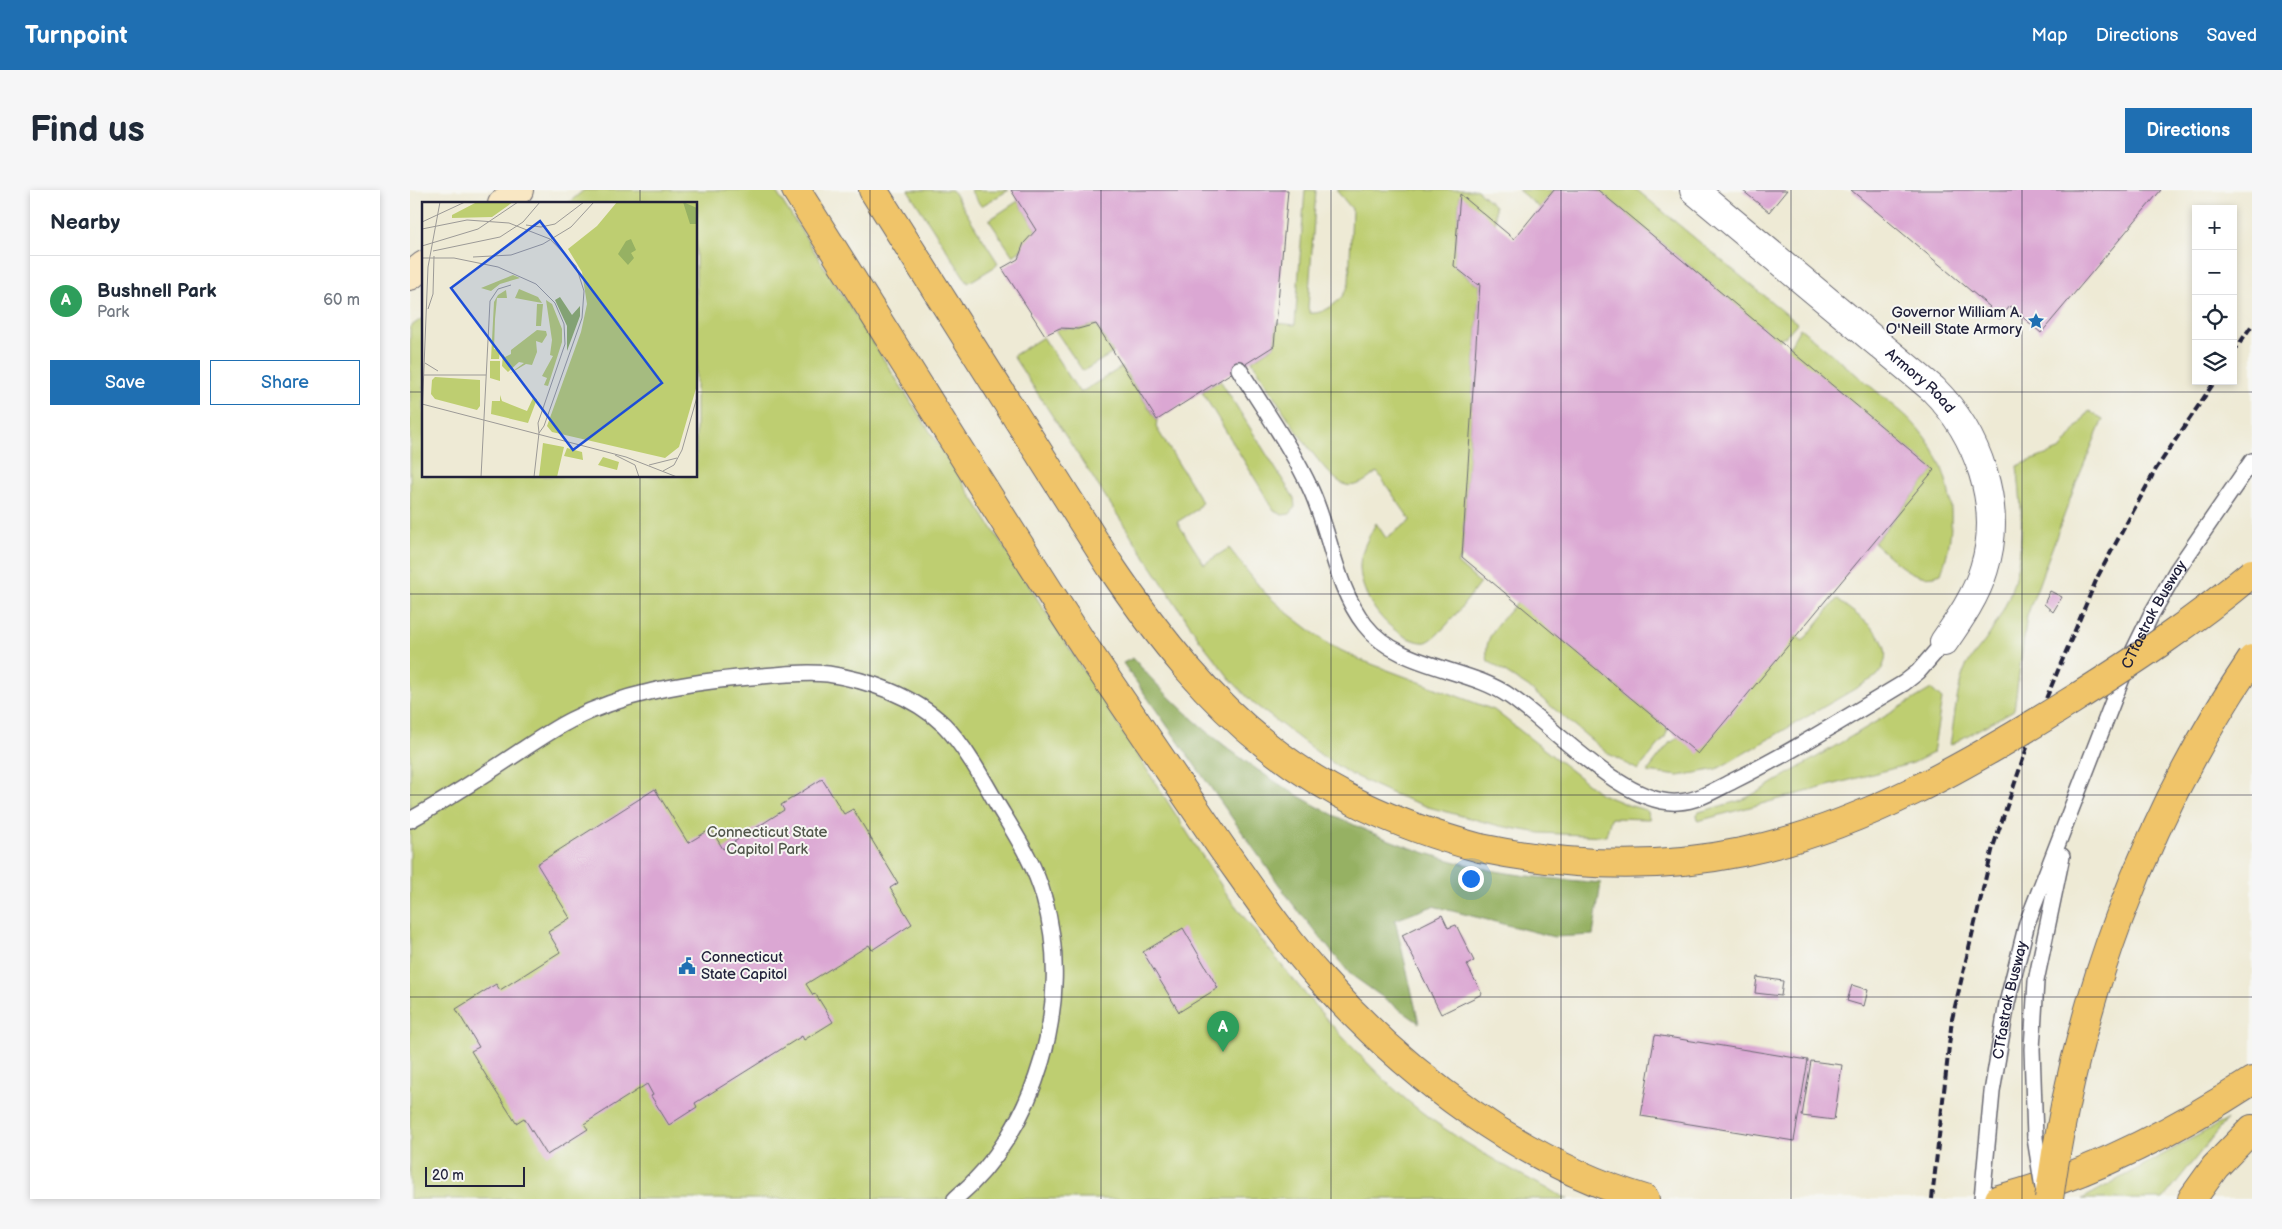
<!DOCTYPE html>
<meta charset="utf-8">
<style>
:root{--surface:#fff;--page:#f6f6f7;--text:#1f2937;--muted:#747a83;--line:#e0e1e3;--accent:#1f6fb2}
body{margin:0;font-family:"Balsamiq Sans",sans-serif;background:var(--page);color:var(--text)}
.controls{position:absolute;right:15px;top:15px;display:grid;overflow:hidden;border-radius:0px;box-shadow:0 2px 8px #0003}
.controls button{width:45px;height:45px;display:grid;place-items:center;padding:0;border:0;border-bottom:1px solid var(--line);background:var(--surface);color:var(--text);font:25px sans-serif}
.scale{position:absolute;left:15px;bottom:12px;width:100px;box-sizing:border-box;padding-left:5px;border:2px solid #22223b;border-top:0;font-size:14px;line-height:18px;white-space:nowrap;color:#22223b;-webkit-text-stroke:4px #f6f6f2;paint-order:stroke}
.you{position:absolute;left:1060px;top:688px;width:18px;height:18px;margin:-12px;border:4px solid #fff;border-radius:50%;background:#1a73e8;box-shadow:0 0 0 8px #1a73e833}
.badge{display:grid;place-items:center;width:32px;height:32px;border-radius:50%;background:var(--accent);color:#fff;font-size:16px;font-weight:700}
.pin{position:absolute;translate:-50% -41px;filter:drop-shadow(0 1px 2px #0008)}
.pin::after{content:'';position:absolute;top:26px;width:18px;height:15px;background:inherit;clip-path:polygon(0 0,100% 0,50% 100%)}
.list{margin:0;padding:0;list-style:none}
h2{display:flex;justify-content:space-between;align-items:center;height:65px;margin:0;padding:0 20px;font-size:21px}
h2 small{font-size:16px;font-weight:400;color:var(--muted)}
.list li{display:grid;grid-template-columns:32px 1fr auto;gap:15px;align-items:center;box-sizing:border-box;height:90px;padding:0 20px;border-top:1px solid var(--line)}
.list b{display:block;font-size:19px;white-space:nowrap}
.list p{margin:0;font-size:16px;white-space:nowrap;color:var(--muted)}
.list em{font-size:16px;font-style:normal;color:var(--muted)}
.actions{display:flex;gap:10px;padding:15px 20px}
.actions a{flex:1;padding:11px 0;border:1px solid var(--accent);border-radius:0px;text-align:center;font-size:18px;color:var(--accent)}
.actions .main{background:var(--accent);color:#fff}
.icon{flex:none;width:28px;height:28px;fill:none;stroke:currentColor;stroke-width:2;stroke-linecap:round;stroke-linejoin:round}
.map{position:relative;flex:none;width:1842px;height:1009px;overflow:hidden;border-radius:0px}
header{display:flex;align-items:center;gap:30px;box-sizing:border-box;height:70px;padding:0 25px;background:var(--accent);color:#fff}
header strong{font-size:24px}
nav{display:flex;gap:28px;margin-inline-start:auto;font-size:18px}
.intro{display:flex;align-items:center;justify-content:space-between;box-sizing:border-box;height:120px;padding:0 30px}
h1{margin:0;font-size:35px}
.button{padding:12px 22px;border-radius:0px;background:var(--accent);color:#fff;font-size:18px;font-weight:700}
main{display:flex;gap:30px;padding:0 30px}
aside{flex:1;background:var(--surface);border-radius:0px;box-shadow:0 2px 8px #0003}
.map>svg:first-child{display:block}
.green{fill:#bece71;stroke:#707856}
.forest{fill:#96b163;stroke:#5c6a4f}
.building{fill:#dba7d3}
.lines{fill:none;stroke-linecap:round;stroke-linejoin:round}
.lane-casing{stroke:#696871;stroke-width:18}
.street-casing{stroke:#696871;stroke-width:30}
.secondary-casing{stroke:#696871;stroke-width:30}
.highway-casing{stroke:#696871;stroke-width:30}
.lane{stroke:#fff;stroke-width:15}
.street{stroke:#fff;stroke-width:28}
.secondary{stroke:#f9e7c3;stroke-width:28}
.highway{stroke:#f0c469;stroke-width:28}
.rail{stroke:#22223b;stroke-width:4;stroke-dasharray:8 4;stroke-linecap:butt}
.lane-bridge-casing{stroke:#696871;stroke-width:18;stroke-linecap:butt}
.highway-bridge-casing{stroke:#696871;stroke-width:30;stroke-linecap:butt}
.lane-bridge{stroke:#fff;stroke-width:15}
.highway-bridge{stroke:#f0c469;stroke-width:28}
.grid{fill:none;stroke:#22223b;stroke-width:1;stroke-opacity:0.55}
.labels{text-anchor:middle;dominant-baseline:central;stroke-width:4;stroke-linejoin:round;paint-order:stroke}
.poi-label{font-size:15px;fill:#22223b;stroke:#f6f6f2;text-anchor:end}
.street-label{font-size:15px;fill:#22223b;stroke:#f6f6f2}
.park-label{font-size:15px;fill:#51564b;stroke:#f6f6f2}
.inset-road{fill:none;stroke:#9c9a97;stroke-width:1}
.view{fill:#1d4ed8;fill-opacity:0.15;stroke:#1d4ed8;stroke-width:2.5}
.inset-edge{fill:none;stroke:#22223b;stroke-width:2.5}
</style>
<header>
<strong>Turnpoint</strong>
<nav><a>Map</a><a>Directions</a><a>Saved</a></nav>
</header>
<div class="intro"><h1>Find us</h1><a class="button">Directions</a></div>
<main>
<aside>
<h2>Nearby<small></small></h2>
<ul class="list">
<li><span class="badge" style="background:#2e9e5b">A</span><div><b>Bushnell Park</b><p>Park</p></div><em>60 m</em></li>
</ul>
<div class="actions"><a class="main">Save</a><a>Share</a></div>
</aside>
<div class="map">
<svg width="1842" height="1009" viewBox="0 0 1842 1009">
<rect width="100%" height="100%" fill="#f6f6f2"/>
<filter id="ink" filterUnits="userSpaceOnUse"><feTurbulence type="fractalNoise" baseFrequency=".02" numOctaves="2"/><feDisplacementMap in="SourceGraphic" scale="10" xChannelSelector="R" yChannelSelector="G"/><feConvolveMatrix kernelMatrix="1 2 1 2 8 2 1 2 1" color-interpolation-filters="sRGB"/></filter>
<filter id="wash" filterUnits="userSpaceOnUse"><feTurbulence type="fractalNoise" baseFrequency=".0096" numOctaves="4" result="noise"/><feDisplacementMap in="SourceGraphic" scale="20" xChannelSelector="R" yChannelSelector="G"/><feGaussianBlur stdDeviation="1.12" result="paint"/><feColorMatrix in="noise" values="0 0 0 0 0 0 0 0 0 0 0 0 0 0 0 0 0 1.4 0 .05"/><feComposite in="paint" operator="in"/></filter>
<g filter="url(#wash)">
<rect width="100%" height="100%" fill="#eeead5"/>
<!-- green -->
<g class="green">
<path d="M 174,0 L 365,0 L 818,706 C 869,773 920,839 982,897 C 1030,942 1100,980 1158,1009 L 0,1009 L 0,137 L 14,127 L 14,286 L 286,286 L 286,14 L 157,14 Z"/>
<path d="M 498,0 L 542,0 L 588,73 L 586,76 L 558,93 Z"/>
<path d="M 560,0 L 599,0 L 571,16 Z"/>
<path d="M 895,0 L 906,0 L 898,118 L 900,123 C 916,125 935,108 939,93 L 942,19 L 926,0 L 1067,0 L 1085,16 L 1085,34 L 1050,5 L 1044,76 L 1067,95 L 1070,93 L 1052,367 L 1047,373 L 1070,393 C 1060,406 1030,448 1016,452 C 1011,453 1003,450 998,448 C 973,436 952,408 950,379 C 949,362 959,347 966,333 L 976,348 L 1000,331 L 999,328 L 967,282 C 958,289 948,298 936,295 C 912,289 858,195 842,171 L 864,156 L 866,133 L 885,135 Z"/>
<path d="M 1108,0 L 1144,0 L 1130,18 Z"/>
<path d="M 1188,0 L 1227,0 L 1387,133 L 1375,147 L 1373,146 L 1369,151 Z"/>
<path d="M 608,11 L 626,40 L 610,61 L 603,66 L 579,30 Z"/>
<path d="M 686,134 L 703,163 L 673,181 L 645,140 L 650,138 L 668,139 Z"/>
<path d="M 1390,138 L 1494,224 C 1541,267 1552,325 1531,384 C 1504,395 1483,369 1464,353 L 1524,280 L 1378,159 Z"/>
<path d="M 633,147 L 670,203 L 712,177 L 747,230 L 746,237 L 792,312 L 786,320 L 767,332 L 794,374 L 819,358 L 853,401 L 875,421 L 918,454 L 951,470 L 1084,520 L 1191,604 L 1218,615 L 1236,620 L 1240,629 L 1201,628 L 1196,646 L 1130,643 L 1090,636 L 1018,617 L 983,604 L 940,584 L 911,565 L 843,513 L 821,490 L 789,449 L 603,166 Z"/>
<path d="M 810,190 L 884,308 L 885,317 L 880,324 L 872,325 L 864,320 L 792,202 Z"/>
<path d="M 1679,221 L 1693,229 L 1665,296 L 1617,426 L 1604,520 L 1540,555 C 1544,532 1546,506 1553,483 C 1558,469 1573,456 1581,442 C 1615,388 1615,338 1607,276 L 1651,259 Z"/>
<path d="M 1427,409 C 1451,430 1494,451 1467,486 L 1307,579 L 1269,586 L 1237,582 L 1261,551 L 1262,552 L 1386,446 L 1393,451 Z"/>
<path d="M 1107,412 L 1258,539 L 1255,547 L 1228,580 L 1197,563 L 1118,497 L 1078,471 C 1071,446 1092,431 1107,412 Z"/>
<path d="M 1521,499 L 1532,509 L 1523,563 L 1503,573 L 1288,631 L 1287,625 L 1289,622 L 1332,610 L 1353,599 Z"/>
<path d="M 1816,930 L 1753,1009 L 1672,1009 Z"/>
</g>
<!-- forest -->
<path class="forest" d="M 723,468 C 811,571 935,647 1067,677 C 1108,687 1150,689 1191,693 L 1183,745 L 1144,747 L 1023,716 L 985,730 L 1009,833 L 940,784 L 882,713 L 713,473 Z"/>
<g id="blocks">
<!-- building -->
<g class="building">
<path d="M 601,0 L 878,0 L 864,156 L 747,230 L 686,134 L 668,139 L 650,138 L 635,145 L 592,78 L 608,69 L 614,53 L 626,40 Z"/>
<path d="M 1144,0 L 1188,0 L 1524,280 L 1288,564 L 1052,367 L 1070,93 L 1068,95 L 1044,76 L 1050,4 L 1104,49 Z"/>
<path d="M 1332,0 L 1377,0 L 1359,22 Z"/>
<path d="M 1441,0 L 1751,0 L 1631,143 L 1600,116 L 1590,129 L 1578,119 L 1580,117 Z"/>
<path d="M 1640,401 L 1652,407 L 1643,422 L 1634,414 Z"/>
<path d="M 412,589 L 434,624 L 443,619 L 488,693 L 480,698 L 502,734 L 462,760 L 459,755 L 396,794 L 403,805 L 405,803 L 423,832 L 394,850 L 392,846 L 338,880 L 285,913 L 287,917 L 259,935 L 241,906 L 243,905 L 237,894 L 174,934 L 178,939 L 137,965 L 114,928 L 106,933 L 83,897 L 61,861 L 69,857 L 46,819 L 86,794 L 90,800 L 150,762 L 138,742 L 160,728 L 127,674 L 245,599 L 278,653 L 301,639 L 313,659 L 374,620 L 371,615 Z"/>
<path d="M 1032,725 L 1038,738 L 1046,735 L 1064,771 L 1057,775 L 1072,804 L 1031,824 L 992,745 Z"/>
<path d="M 773,738 L 808,798 L 769,822 L 733,762 Z"/>
<path d="M 1347,787 L 1373,791 L 1371,806 L 1345,803 Z"/>
<path d="M 1442,795 L 1458,800 L 1454,816 L 1437,811 Z"/>
<path d="M 1245,845 L 1398,870 L 1384,951 L 1231,926 Z"/>
<path d="M 1401,871 L 1432,875 L 1424,930 L 1392,926 Z"/>
</g>
</g>
</g>
<g filter="url(#ink)">
<use href="#blocks" fill-opacity="0" stroke="#696871" stroke-width="1"/>
<g class="lines">
<!-- lane casing -->
<g class="lane-casing">
<g id="lane">
<path d="M 829,179 C 853,218 882,258 901,300 C 921,344 925,397 955,435 C 989,479 1059,477 1101,507 C 1144,537 1215,616 1268,612 C 1288,611 1305,600 1323,591 C 1382,562 1437,527 1494,493 L 1508,482 L 1534,452"/>
<path d="M 0,630 C 38,609 73,586 109,562 C 126,551 143,539 161,530 C 214,503 270,494 328,488 C 357,486 389,481 418,484 C 458,490 504,506 534,535 C 554,555 573,589 587,614 C 605,644 625,674 634,708 C 664,810 627,941 545,1009"/>
<path d="M 1625,948 L 1622,859 L 1626,791 L 1652,666"/>
<path id="s1" d="M 1572,1009 L 1582,902 L 1597,813 L 1617,733 L 1719,470 L 1742,423 L 1767,380 L 1842,271"/>
</g>
</g>
<!-- street casing -->
<g class="street-casing">
<g id="street">
<path id="s2" d="M 1284,0 L 1523,199 C 1568,244 1594,316 1574,379 C 1566,406 1550,429 1534,452"/>
</g>
</g>
<!-- secondary casing -->
<g class="secondary-casing">
<g id="secondary">
<path d="M 92,14 L 109,0"/>
<path d="M 0,86 L 14,75"/>
</g>
</g>
<!-- highway casing -->
<g class="highway-casing">
<g id="highway">
<path d="M 386,0 C 482,152 577,306 675,457 C 720,524 766,591 812,658 C 844,703 876,751 914,792 C 999,887 1112,972 1235,1009"/>
<path d="M 463,0 L 701,377 C 802,526 892,610 1070,658"/>
<path d="M 1589,1009 C 1680,985 1764,942 1842,891"/>
<path d="M 1782,1009 L 1805,977 L 1842,939"/>
</g>
</g>
<!-- lane -->
<use href="#lane" class="lane"/>
<!-- street -->
<use href="#street" class="street"/>
<!-- secondary -->
<use href="#secondary" class="secondary"/>
<!-- highway -->
<use href="#highway" class="highway"/>
<!-- rail -->
<g class="rail">
<path d="M 1823,163 L 1842,135"/>
<path d="M 1522,1009 L 1542,829 L 1583,657 L 1624,537 L 1688,386 L 1746,279 L 1805,191"/>
</g>
<!-- lane-bridge casing -->
<g class="lane-bridge-casing">
<path id="lane-bridge" d="M 1625,948 L 1633,998"/>
</g>
<!-- highway-bridge casing -->
<g class="highway-bridge-casing">
<g id="highway-bridge">
<path d="M 1070,658 C 1156,676 1246,680 1332,662 C 1450,638 1560,574 1661,511 C 1723,472 1785,431 1842,383"/>
<path d="M 1639,1009 C 1665,817 1733,630 1842,469"/>
</g>
</g>
<!-- lane-bridge -->
<use href="#lane-bridge" class="lane-bridge"/>
<!-- highway-bridge -->
<use href="#highway-bridge" class="highway-bridge"/>
</g>
</g>
<!-- grid -->
<path class="grid" d="M 230,0 L 230,14M 460,0 L 460,1009M 691,0 L 691,1009M 921,0 L 921,1009M 1151,0 L 1151,1009M 1381,0 L 1381,1009M 1612,0 L 1612,1009M 0,202 L 14,202M 286,202 L 1842,202M 230,286 L 230,1009M 0,404 L 1842,404M 0,605 L 1842,605M 0,807 L 1842,807"/>
<!-- icons -->
<defs>
<g id="sight-bare" transform="scale(1.35)"><path d="M0-6L1.8-2.2L6-1.7L2.9 1.2L3.7 5.4L0 3.3L-3.7 5.4L-2.9 1.2L-6-1.7L-1.8-2.2Z" fill="#1f6fb2" stroke="#f6f6f2" stroke-width="2.5" paint-order="stroke"/></g>
<g id="civic-bare" transform="scale(1.35)"><path d="M-.6-6.5H3V-4.5H.6V-3L4-1V1h2V6H-6V1h2V-1L-.6-3ZM-1.2 2.5V6h2.4V2.5Z" fill="#1f6fb2" stroke="#f6f6f2" stroke-width="2.5" paint-order="stroke"/></g>
</defs>
<g fill-rule="evenodd">
<use href="#sight-bare" x="1626" y="131"/>
<use href="#civic-bare" x="277" y="776"/>
</g>
<g class="labels">
<!-- poi labels -->
<g class="poi-label">
<text x="1612" y="122">Governor William A.<tspan x="1612" dy="17">O'Neill State Armory</tspan></text>
<text x="291" y="767" text-anchor="start">Connecticut<tspan x="291" dy="17">State Capitol</tspan></text>
</g>
<!-- street labels -->
<g class="street-label">
<text stroke="none"><textPath href="#s2" startOffset="296">Armory Road</textPath></text>
<text stroke="none"><textPath href="#s1" startOffset="614">CTfastrak Busway</textPath></text>
<text stroke="none"><textPath href="#s1" startOffset="201">CTfastrak Busway</textPath></text>
</g>
<!-- park labels -->
<g class="park-label">
<text x="357" y="642">Connecticut State<tspan x="357" dy="17">Capitol Park</tspan></text>
</g>
</g>
<!-- overview -->
<g transform="translate(12 12)">
<rect width="275" height="275" fill="#eeead5"/>
<path d="M 55,0 L 91,0 L 70,15 L 30,16 L 30,13 ZM 195,0 L 275,0 L 275,183 L 257,245 L 243,256 L 130,230 L 125,224 L 159,130 L 165,102 L 160,70 L 146,47 L 175,24 ZM 91,73 L 98,76 L 78,82 L 69,89 L 59,86 ZM 97,87 L 116,95 L 120,101 L 93,96 ZM 84,88 L 85,96 L 75,96 L 73,117 L 72,147 L 78,148 L 77,157 L 69,157 L 72,100 L 76,93 ZM 124,98 L 130,102 L 140,127 L 140,140 L 126,184 L 122,183 L 125,176 L 120,174 L 131,154 L 128,153 L 130,138 ZM 115,102 L 121,102 L 119,124 L 114,124 ZM 115,128 L 124,129 L 125,133 L 120,141 L 114,139 L 115,150 L 110,163 L 104,162 L 87,172 L 102,161 L 97,160 L 86,170 L 80,164 L 81,152 L 83,155 L 89,152 L 89,148 ZM 68,159 L 78,159 L 78,179 L 68,176 ZM 13,175 L 58,178 L 58,204 L 55,208 L 13,197 L 9,192 L 10,178 ZM 78,193 L 80,199 L 105,209 L 111,196 L 115,197 L 106,221 L 69,212 L 70,199 L 78,199 ZM 121,241 L 142,245 L 135,275 L 117,275 ZM 145,246 L 160,250 L 161,258 L 142,254 ZM 181,255 L 197,260 L 195,268 L 176,263 Z" fill="#bece71"/>
<path d="M 261,0 L 275,6 L 275,22 L 268,22 ZM 209,37 L 214,48 L 209,51 L 212,56 L 206,63 L 196,52 L 204,39 ZM 138,95 L 150,113 L 158,104 L 158,114 L 145,149 L 145,124 L 133,98 Z" fill="#96b163"/>
<path class="inset-road" d="M 0,20 L 43,0M 104,23 L 119,25 L 133,22 L 162,0M 0,27 L 45,18 L 87,21 L 128,37 L 154,64 L 162,89 L 160,116 L 122,224 L 117,231M 0,44 L 56,27 L 96,0M 11,49 L 78,35 L 101,20 L 118,0M 51,55 L 89,53 L 121,42 L 149,25 L 172,0M 0,56 L 32,56 L 76,65 L 114,82 L 133,101 L 142,122 L 143,142 L 116,221 L 117,231M 6,107 L 11,92 L 12,54M 3,161 L 16,169M 2,173 L 64,173M 0,202 L 204,255 L 255,275M 0,215 L 6,65 L 18,0M 193,253 L 213,263 L 217,275M 227,263 L 255,256M 241,269 L 252,263 L 260,248 L 275,195M 59,275 L 68,99 L 76,87 L 89,83M 112,275 L 117,231"/>
<path class="view" d="M 118,19 L 240,181 L 151,248 L 29,86 Z"/>
<rect width="275" height="275" class="inset-edge"/>
</g>
</svg>
<div class="controls">
<button>+</button>
<button>−</button>
<button><svg class="icon" aria-label="locate" viewBox="0 0 24 24"><circle cx="12" cy="12" r="6"/><path d="M12 2v4M12 18v4M2 12h4M18 12h4"/></svg></button>
<button><svg class="icon" aria-label="layers" viewBox="0 0 24 24"><path d="M12 4l9 5-9 5-9-5zM3 14l9 5 9-5"/></svg></button>
</div>
<div class="scale">20 m</div>
<div class="you"></div>
<div class="pin badge" style="left:813px;top:862px;background:#2e9e5b">A</div>
</div>
</main>
